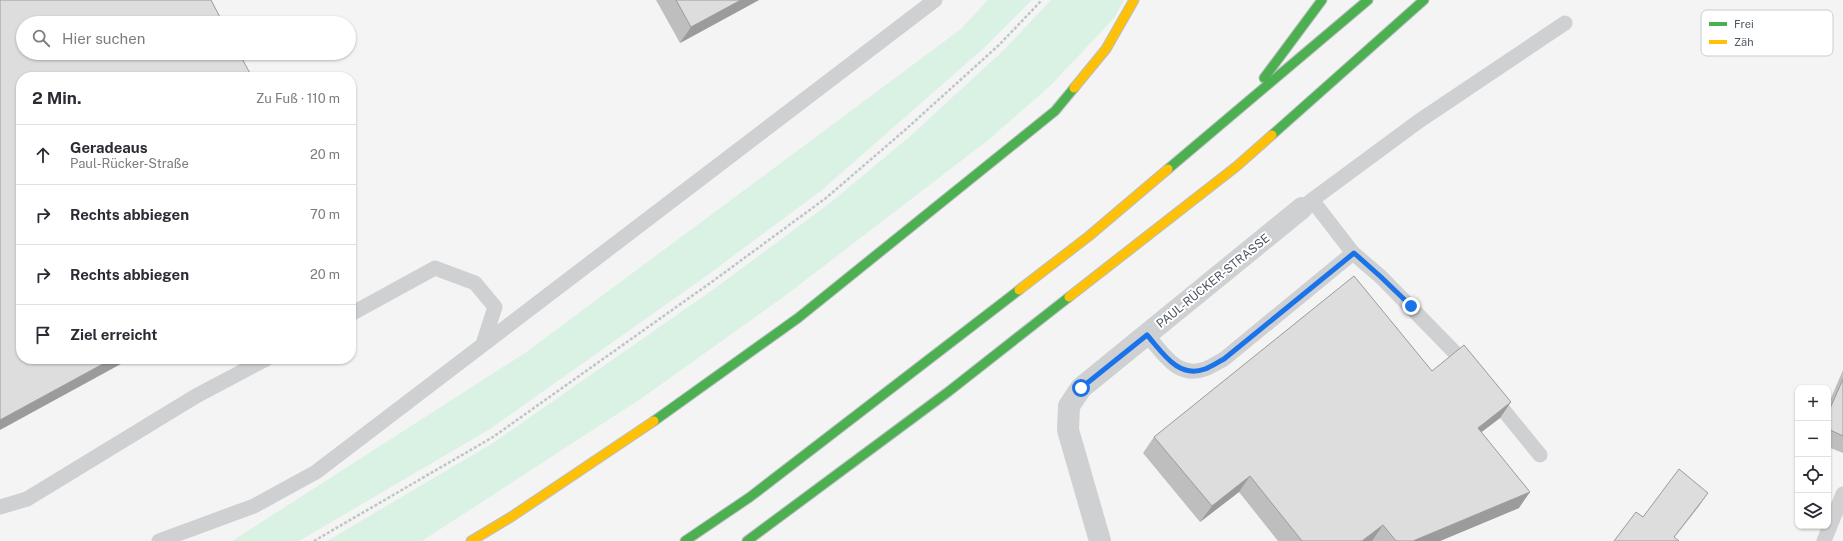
<!DOCTYPE html>
<html lang="de">
<meta charset="utf-8">
<style>
:root{--surface:#fff;--page:#f7f7f7;--text:#2b2b33;--muted:#7c7c81;--line:#e1e1e2}
body{margin:0;font-family:"Public Sans",sans-serif;background:var(--page);color:var(--text)}
.controls{position:absolute;right:12px;bottom:12px;display:grid;overflow:hidden;border-radius:8px;box-shadow:0 1px 3px #0004}
.controls button{width:36px;height:36px;display:grid;place-items:center;padding:0;border:0;border-bottom:1px solid var(--line);background:var(--surface);color:var(--text);font:20px sans-serif}
.stop{position:absolute;width:12px;height:12px;margin:-9px;border:3px solid #1a73e8;border-radius:50%;background:#fff}
.stop.end{background:#1a73e8;border-color:#fff;box-shadow:0 1px 4px #0008}
.list{margin:0;padding:0;list-style:none}
h2{display:flex;justify-content:space-between;align-items:center;height:52px;margin:0;padding:0 16px;font-size:17px}
h2 small{font-size:13px;font-weight:400;color:var(--muted)}
.list li{display:grid;grid-template-columns:26px 1fr auto;gap:12px;align-items:center;box-sizing:border-box;height:60px;padding:0 16px;border-top:1px solid var(--line)}
.list b{display:block;font-size:15px;white-space:nowrap}
.list p{margin:0;font-size:13px;white-space:nowrap;color:var(--muted)}
.list em{font-size:13px;font-style:normal;color:var(--muted)}
.icon{flex:none;width:22px;height:22px;fill:none;stroke:currentColor;stroke-width:2;stroke-linecap:round;stroke-linejoin:round}
.map{position:relative;flex:none;width:1843px;height:541px;overflow:hidden}
.search{position:absolute;background:var(--surface);box-shadow:0 1px 3px #0004;left:16px;top:16px;width:340px;height:44px;display:flex;align-items:center;gap:10px;box-sizing:border-box;padding:0 14px;border-radius:22px;color:var(--muted);font-size:15px}
.panel{position:absolute;background:var(--surface);box-shadow:0 1px 3px #0004;left:16px;top:72px;width:340px;height:292px;border-radius:16px}
.map>svg:first-child{display:block}
.green{fill:#d9f2e3}
.lines{fill:none;stroke-linecap:round;stroke-linejoin:round}
.fast-casing{stroke:#b9bec3;stroke-width:11}
.slow-casing{stroke:#b9bec3;stroke-width:11}
.path{stroke:#bcc7c4;stroke-width:2.5;stroke-dasharray:3 2;stroke-linecap:butt}
.lane{stroke:#ced0d2;stroke-width:15}
.street{stroke:#ced0d2;stroke-width:22}
.fast{stroke:#4caf50;stroke-width:9}
.slow{stroke:#ffc107;stroke-width:9}
.wall{fill:#bebebf}
.shaded-wall{fill:#9b9b9b}
.building{fill:#ddddde;stroke:#9b9b9b}
.route{stroke:#1a73e8;stroke-width:5}
.labels{text-anchor:middle;dominant-baseline:central;stroke-width:4;stroke-linejoin:round;paint-order:stroke}
.street-label{font-size:12px;fill:#4a5661;stroke:#fff}
.key{fill:#fff;stroke:#c9ccd0;stroke-width:1}
.key-label{font-size:11px;fill:#4a5661}
</style>
<div class="map">
<svg width="1843" height="541" viewBox="0 0 1843 541">
<rect width="100%" height="100%" fill="#f4f4f4"/>
<!-- green -->
<g class="green">
<path d="M 988,0 L 1032,0 L 985,47 L 822,190 L 709,274 L 490,429 L 299,541 L 232,541 L 525,353 L 961,29 Z"/>
<path d="M 1051,0 L 1124,0 L 1115,17 L 1050,86 L 987,141 L 786,295 L 642,398 L 422,541 L 327,541 L 493,443 L 714,289 L 830,203 L 908,138 L 1004,50 Z"/>
</g>
<g class="lines">
<!-- fast casing -->
<g class="fast-casing">
<g id="fast">
<path d="M 1264,78 L 1322,0"/>
<path d="M 1272,135 L 1424,0"/>
<path d="M 1168,169 L 1368,0"/>
<path d="M 654,421 L 798,318 L 1055,111 L 1074,88"/>
<path d="M 685,541 L 750,497 L 1019,290"/>
<path d="M 747,541 L 948,392 L 1069,297"/>
</g>
</g>
<!-- slow casing -->
<g class="slow-casing">
<g id="slow">
<path d="M 1074,88 L 1106,49 L 1134,0"/>
<path d="M 1019,290 L 1089,236 L 1168,169"/>
<path d="M 1069,297 L 1237,166 L 1272,135"/>
<path d="M 471,541 L 511,517 L 654,421"/>
</g>
</g>
<!-- path -->
<path class="path" d="M 314,541 L 493,437 L 713,281 L 826,198 L 905,130 L 999,45 L 1042,0"/>
<!-- lane -->
<g class="lane">
<path d="M 1312,200 L 1419,121 L 1565,23"/>
<path d="M 1353,253 L 1381,277 L 1470,368"/>
<path d="M 351,314 L 435,268 L 475,283 L 495,307 L 483,344"/>
<path d="M 1147,335 C 1163,353 1177,379 1205,369 C 1211,367 1218,362 1224,359 L 1353,253 L 1312,200 L 1302,208"/>
<path d="M 1492,396 L 1540,455"/>
<path d="M 0,507 L 27,499 L 196,396 L 266,359"/>
<path d="M 159,541 L 254,506 L 316,472 L 935,0"/>
<path d="M 1824,541 L 1843,494"/>
</g>
<!-- street -->
<path class="street" d="M 1100,541 L 1068,430 L 1069,406 L 1081,388 L 1302,208"/>
<!-- fast -->
<use href="#fast" class="fast"/>
<!-- slow -->
<use href="#slow" class="slow"/>
</g>
<!-- wall -->
<g class="wall">
<path d="M 656,0 L 759,0 L 680,43 Z"/>
<path d="M 1843,370 L 1843,453 L 1828,447 L 1828,405 Z"/>
<path d="M 1432,371 L 1500,418 L 1481,432 L 1519,508 L 1440,541 L 1278,541 L 1239,492 L 1200,522 L 1143,453 L 1154,437 Z"/>
</g>
<!-- shaded-wall -->
<g class="shaded-wall">
<path d="M 741,0 L 759,0 L 680,43 L 691,27 Z"/>
<path d="M 112,359 L 130,359 L 0,430 L 0,420 Z"/>
<path d="M 1511,402 L 1500,418 L 1466,444 L 1478,428 Z"/>
<path d="M 1250,476 L 1239,492 L 1200,522 L 1212,506 Z"/>
<path d="M 1530,492 L 1519,508 L 1440,541 L 1413,541 Z"/>
<path d="M 1708,493 L 1699,506 L 1672,541 Z"/>
<path d="M 1383,525 L 1372,541 L 1362,541 Z"/>
</g>
<!-- building -->
<g class="building">
<path d="M 0,0 L 211,0 L 223,23 L 23,23 L 23,53 L 239,53 L 252,77 L 21,77 L 21,359 L 112,359 L 0,420 Z"/>
<path d="M 676,0 L 741,0 L 691,27 Z"/>
<path d="M 1354,276 L 1432,371 L 1464,345 L 1511,402 L 1478,428 L 1530,492 L 1413,541 L 1396,541 L 1383,525 L 1362,541 L 1302,541 L 1250,476 L 1212,506 L 1154,437 Z"/>
<path d="M 1843,379 L 1843,436 L 1828,429 L 1828,413 Z"/>
<path d="M 1679,469 L 1708,493 L 1674,537 L 1679,541 L 1614,541 L 1636,512 L 1643,517 Z"/>
</g>
<g class="lines">
<!-- route -->
<path class="route" d="M 1081,388 L 1147,335 C 1163,353 1178,379 1205,369 C 1211,367 1218,362 1224,359 L 1354,253 L 1381,277 L 1411,306"/>
</g>
<g class="labels">
<!-- street labels -->
<g class="street-label">
<text transform="translate(1213 281) rotate(-39)">PAUL-RÜCKER-STRASSE</text>
</g>
</g>
<!-- legend -->
<rect x="1701" y="10" width="132" height="46" rx="6" class="key"/>
<rect x="1709" y="22" width="18" height="4" fill="#4caf50"/>
<rect x="1709" y="40" width="18" height="4" fill="#ffc107"/>
<g class="key-label">
<text x="1734" y="28">Frei</text>
<text x="1734" y="46">Zäh</text>
</g>
</svg>
<div class="controls">
<button>+</button>
<button>−</button>
<button><svg class="icon" aria-label="locate" viewBox="0 0 24 24"><circle cx="12" cy="12" r="6"/><path d="M12 2v4M12 18v4M2 12h4M18 12h4"/></svg></button>
<button><svg class="icon" aria-label="layers" viewBox="0 0 24 24"><path d="M12 4l9 5-9 5-9-5zM3 14l9 5 9-5"/></svg></button>
</div>
<div class="stop" style="left:1081px;top:388px"></div>
<div class="stop end" style="left:1411px;top:306px"></div>
<div class="search"><svg class="icon" aria-label="search" viewBox="0 0 24 24"><circle cx="10" cy="10" r="6"/><path d="M15 15l6 6"/></svg>Hier suchen</div>
<section class="panel">
<h2>2 Min.<small>Zu Fuß · 110 m</small></h2>
<ul class="list">
<li><svg class="icon" aria-label="ahead" viewBox="0 0 24 24"><path d="M12 20V5M6 11l6-6 6 6"/></svg><div><b>Geradeaus</b><p>Paul-Rücker-Straße</p></div><em>20 m</em></li>
<li><svg class="icon" aria-label="right" viewBox="0 0 24 24"><path d="M7 20v-9h11M14 6l5 5-5 5"/></svg><div><b>Rechts abbiegen</b></div><em>70 m</em></li>
<li><svg class="icon" aria-label="right" viewBox="0 0 24 24"><path d="M7 20v-9h11M14 6l5 5-5 5"/></svg><div><b>Rechts abbiegen</b></div><em>20 m</em></li>
<li><svg class="icon" aria-label="arrive" viewBox="0 0 24 24"><path d="M6 21V4h12l-3 4 3 4H6"/></svg><div><b>Ziel erreicht</b></div></li>
</ul>
</section>
</div>
